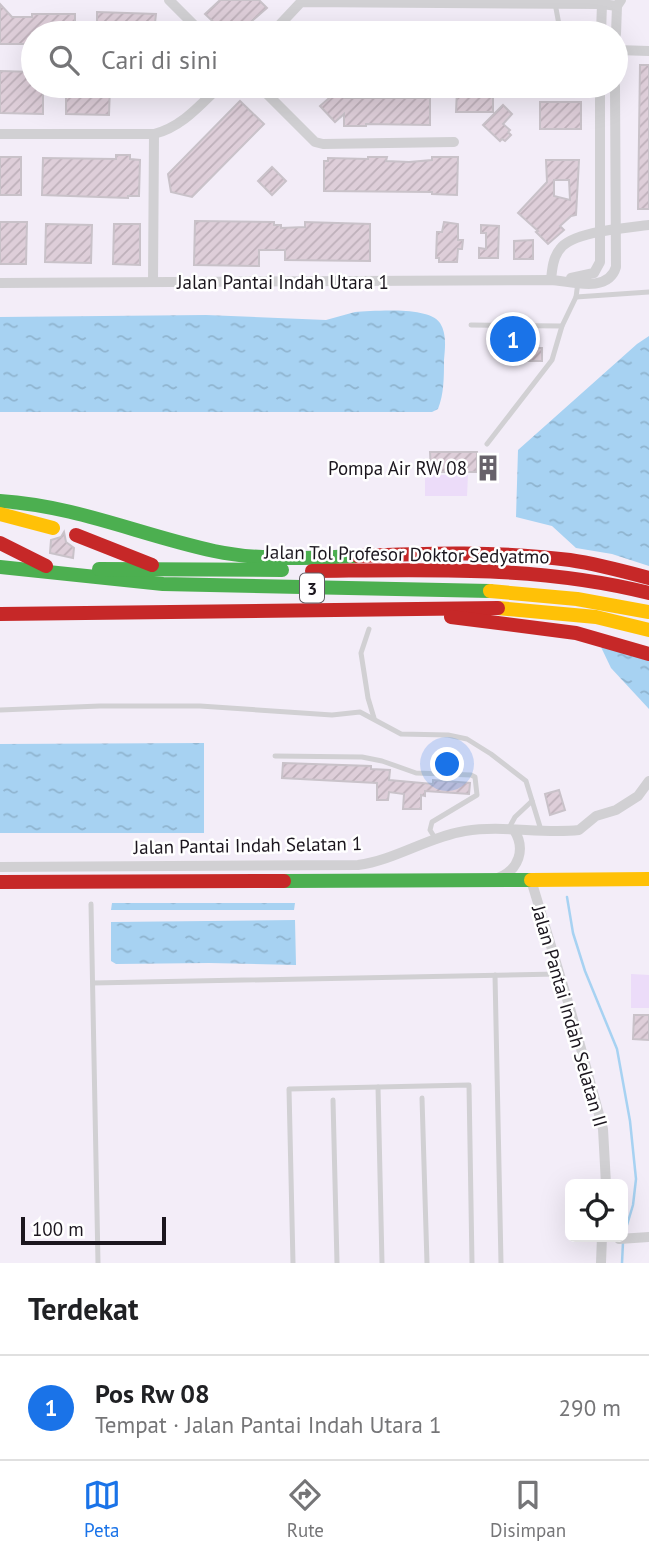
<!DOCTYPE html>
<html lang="id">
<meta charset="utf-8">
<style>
:root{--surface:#fff;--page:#f2f2f2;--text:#202124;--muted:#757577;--line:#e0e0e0;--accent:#1a73e8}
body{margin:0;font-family:"PT Sans",sans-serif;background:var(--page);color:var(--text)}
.controls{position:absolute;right:21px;bottom:21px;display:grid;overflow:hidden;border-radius:10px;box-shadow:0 7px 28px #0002}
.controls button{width:63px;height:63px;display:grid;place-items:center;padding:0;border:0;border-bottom:2px solid var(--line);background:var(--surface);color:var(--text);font:35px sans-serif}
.scale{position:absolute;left:21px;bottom:18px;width:145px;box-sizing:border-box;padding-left:7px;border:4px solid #1b161e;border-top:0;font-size:19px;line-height:24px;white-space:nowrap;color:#1b161e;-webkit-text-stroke:5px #fff;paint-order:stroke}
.you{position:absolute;left:448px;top:765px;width:24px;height:24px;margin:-18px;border:5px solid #fff;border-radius:50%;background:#1a73e8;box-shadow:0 0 0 10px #1a73e833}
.badge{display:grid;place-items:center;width:46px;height:46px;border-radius:50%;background:var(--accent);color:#fff;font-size:23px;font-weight:700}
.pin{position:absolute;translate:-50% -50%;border:4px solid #fff;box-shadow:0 2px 7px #0006}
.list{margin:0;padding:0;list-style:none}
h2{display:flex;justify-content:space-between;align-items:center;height:91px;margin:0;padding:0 28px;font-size:30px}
h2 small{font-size:23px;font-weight:400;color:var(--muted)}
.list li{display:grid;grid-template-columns:46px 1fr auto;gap:21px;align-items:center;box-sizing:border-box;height:105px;padding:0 28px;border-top:2px solid var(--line)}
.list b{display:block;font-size:26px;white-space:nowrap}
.list p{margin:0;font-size:23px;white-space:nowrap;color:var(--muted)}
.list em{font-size:23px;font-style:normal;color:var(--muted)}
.icon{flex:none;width:38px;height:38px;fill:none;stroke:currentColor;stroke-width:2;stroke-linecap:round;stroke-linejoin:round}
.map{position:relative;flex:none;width:649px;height:1263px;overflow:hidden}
.search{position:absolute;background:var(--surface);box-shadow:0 7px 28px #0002;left:21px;right:21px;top:21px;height:77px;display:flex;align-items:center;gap:18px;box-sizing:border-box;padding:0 24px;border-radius:38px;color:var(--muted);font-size:26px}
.sheet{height:196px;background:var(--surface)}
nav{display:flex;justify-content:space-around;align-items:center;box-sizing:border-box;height:98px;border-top:2px solid var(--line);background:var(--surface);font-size:19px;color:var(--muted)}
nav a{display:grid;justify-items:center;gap:4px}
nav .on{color:var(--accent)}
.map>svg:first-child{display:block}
.garden{fill:#ecdcf9}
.water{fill:url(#water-ripples)}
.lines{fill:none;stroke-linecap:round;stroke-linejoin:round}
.stream{stroke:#a7d2f2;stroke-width:2.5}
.building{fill:url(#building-hatch);stroke:#c9c2c9;stroke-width:2;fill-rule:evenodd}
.lane{stroke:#d1d0d3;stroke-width:5}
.street{stroke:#d1d0d3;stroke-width:10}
.fast{stroke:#4caf50;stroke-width:14}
.slow{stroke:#ffc107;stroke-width:14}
.jam{stroke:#c62828;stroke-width:14}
.labels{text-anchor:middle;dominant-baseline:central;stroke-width:5;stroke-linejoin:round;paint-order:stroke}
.shield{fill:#fff;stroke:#5f5c62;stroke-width:2}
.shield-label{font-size:18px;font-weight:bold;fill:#1b161e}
.street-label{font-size:19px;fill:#1b161e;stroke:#fff}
.poi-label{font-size:19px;fill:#1b161e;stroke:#fff;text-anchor:end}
</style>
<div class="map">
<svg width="649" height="1263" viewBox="0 0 649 1263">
<defs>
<pattern id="water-ripples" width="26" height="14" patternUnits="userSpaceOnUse" patternTransform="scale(1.75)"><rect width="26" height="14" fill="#a7d2f2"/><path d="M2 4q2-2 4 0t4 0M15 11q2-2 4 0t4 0" fill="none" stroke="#8fb4cf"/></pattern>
<pattern id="building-hatch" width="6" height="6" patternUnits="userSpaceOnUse" patternTransform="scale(1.75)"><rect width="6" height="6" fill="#deced9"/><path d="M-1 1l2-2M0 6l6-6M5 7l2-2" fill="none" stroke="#beb0ba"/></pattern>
</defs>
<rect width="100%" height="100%" fill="#f3edf8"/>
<!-- garden -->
<g class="garden">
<path d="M 425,475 L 468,475 L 467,496 L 425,496 Z"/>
<path d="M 631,974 L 649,975 L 649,1008 L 631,1008 Z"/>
</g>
<!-- water -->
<g class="water">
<path d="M 355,312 C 374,311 429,306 440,323 C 447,334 445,348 444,360 C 444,377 444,394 438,409 L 432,412 L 0,412 L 0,317 L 206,315 L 326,320 Z"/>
<path d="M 649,336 L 649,566 L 612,554 L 576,548 L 552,526 L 516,517 L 518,450 L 637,344 Z"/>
<path d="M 600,645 L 649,661 L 649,709 L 611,668 Z"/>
<path d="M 204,743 L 204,833 L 0,833 L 0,744 Z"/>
<path d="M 112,903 L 295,903 L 294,910 L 111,910 Z"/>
<path d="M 295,920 L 296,965 L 209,963 L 116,964 L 111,961 L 111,922 Z"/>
</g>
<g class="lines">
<!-- stream -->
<g class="stream">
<path d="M 567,897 L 573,933 L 585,971 L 617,1049 L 630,1121 L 636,1179 L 633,1205 L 624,1235"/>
<path d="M 622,1263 L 623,1242"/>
</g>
</g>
<!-- building -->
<g class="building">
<path d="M 220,0 L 259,0 L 267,8 L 238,33 L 225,33 L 205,14 Z"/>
<path d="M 0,4 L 12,17 L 32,17 L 32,14 L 75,14 L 75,33 L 33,33 L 33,44 L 0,44 Z"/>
<path d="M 97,12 L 156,14 L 155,23 L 148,33 L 97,33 Z"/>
<path d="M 387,24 L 430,26 L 430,33 L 366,33 L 366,25 Z"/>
<rect x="505" y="26" width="39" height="7"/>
<path d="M 640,65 L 649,65 L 649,209 L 638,209 Z"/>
<path d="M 0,71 L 33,72 L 33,86 L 43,86 L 43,114 L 0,113 Z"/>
<path d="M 66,86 L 110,86 L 109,115 L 66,114 Z"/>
<path d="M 457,90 L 493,90 L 493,112 L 456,112 Z"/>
<path d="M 337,91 L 345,98 L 430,98 L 430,125 L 366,124 L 366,126 L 344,126 L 344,114 L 335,122 L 320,106 Z"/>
<path d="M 240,101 L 264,124 L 192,197 L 171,192 L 168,174 Z"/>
<rect x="540" y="102" width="41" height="27"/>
<path d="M 503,105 L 512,114 L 503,124 L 510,130 L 508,132 L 511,135 L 505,141 L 502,139 L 500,141 L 483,125 Z"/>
<path d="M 116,155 L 130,155 L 130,159 L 140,160 L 139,196 L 128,196 L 128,198 L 42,195 L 43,158 L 116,159 Z"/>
<rect x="0" y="157" width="21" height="38"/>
<path d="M 368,157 L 387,157 L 386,161 L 409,162 L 432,160 L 432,157 L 458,157 L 457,195 L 432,194 L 432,192 L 324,191 L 324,161 L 328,161 L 328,158 L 368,159 Z"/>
<path d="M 546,160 L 579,160 L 576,215 L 571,216 L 560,226 L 564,230 L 548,244 L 536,232 L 538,231 L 518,213 L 547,182 ZM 554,180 L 569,180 L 570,200 L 554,196 Z"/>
<path d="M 272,167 L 286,181 L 272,195 L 258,181 Z"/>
<path d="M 195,221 L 274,222 L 274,225 L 281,225 L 281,228 L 305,227 L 305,222 L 370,224 L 370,261 L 285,260 L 285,250 L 259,250 L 259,266 L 194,265 Z"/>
<path d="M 0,222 L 27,222 L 26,264 L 0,264 Z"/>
<path d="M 444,222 L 458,224 L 458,240 L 463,240 L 462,249 L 458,249 L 457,262 L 439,262 L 439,258 L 436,258 L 437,232 L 442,232 Z"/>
<path d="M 46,224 L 92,225 L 91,263 L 45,262 Z"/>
<path d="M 114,224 L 140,224 L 140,265 L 113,264 Z"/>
<path d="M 481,225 L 499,226 L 498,258 L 479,258 L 479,248 L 486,249 L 486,233 L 481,233 Z"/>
<path d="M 533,240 L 533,259 L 514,259 L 514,241 Z"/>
<path d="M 533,331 L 533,348 L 542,348 L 542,361 L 514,361 L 514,346 L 508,346 L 508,332 Z"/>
<path d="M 430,452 L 477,452 L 477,472 L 431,472 Z"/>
<path d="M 64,532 L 66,542 L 74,548 L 73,558 L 50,553 L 51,540 L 61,537 Z"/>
<path d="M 283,763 L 371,766 L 371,769 L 390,770 L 389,780 L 433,784 L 433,780 L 470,783 L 469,794 L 425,791 L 425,796 L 421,795 L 421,809 L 403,809 L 404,794 L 389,792 L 388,800 L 377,800 L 377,783 L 282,778 Z"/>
<path d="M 559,790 L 565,810 L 550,815 L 545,794 Z"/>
<path d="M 634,1015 L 649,1015 L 649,1040 L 633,1039 Z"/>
</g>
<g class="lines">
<!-- lane -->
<g class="lane">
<path d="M 555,3 L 560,30 L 564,33"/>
<path d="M 576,297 L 649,292"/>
<path d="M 471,325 L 562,326"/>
<path d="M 487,444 L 552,360 L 562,326 L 576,297 L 578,282"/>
<path d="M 369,629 L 361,653 L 368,698 L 374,718"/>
<path d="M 0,710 L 100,706 L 200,706 L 332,715 L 360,712 L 401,734 L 448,735 L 467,739 L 491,754 L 526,781 L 541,830"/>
<path d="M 275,756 L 362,757 L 382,761 L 416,773 L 471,775 L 475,777 L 477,795 L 432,822 L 430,830 L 435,838"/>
<path d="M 509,828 L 515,817 L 532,801"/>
<path d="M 91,904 L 98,1263"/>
<path d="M 495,975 L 501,1263"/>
<path d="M 93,983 L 558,974"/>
<path d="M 378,1087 L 382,1263"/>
<path d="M 422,1098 L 427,1263"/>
<path d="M 333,1100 L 337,1263"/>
<path d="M 293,1263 L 289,1089 L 469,1085 L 472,1263"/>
</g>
<!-- street -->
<g class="street">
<path d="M 169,0 L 202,33"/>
<path d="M 272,33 L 301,2 L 602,4 L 617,6"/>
<path d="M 601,33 L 602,4 L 604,0"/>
<path d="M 616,34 L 617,6 L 621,0"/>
<path d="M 616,50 L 649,51"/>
<path d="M 259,86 L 315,142 L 323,144 L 454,142"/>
<path d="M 0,134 L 154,134 C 182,127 200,105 220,86"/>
<path d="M 571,278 L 594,273 L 600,262 L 600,86"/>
<path d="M 551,280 C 552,270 553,257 560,249 C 573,231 628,228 649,225"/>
<path d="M 153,282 L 154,134"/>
<path d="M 0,283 L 551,280 C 570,281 608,294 616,267 L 615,86"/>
<path d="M 0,867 L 358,865 C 395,860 428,837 465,831 C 503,825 541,834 579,830 L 596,816 L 616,810 L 638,796 L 649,781"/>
<path d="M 498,878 C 519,870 526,849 514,830"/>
<path d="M 531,880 L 571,1012 L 603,1129 L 606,1184"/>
<path d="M 619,1239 L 649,1237"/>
<path d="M 601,1263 L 602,1237"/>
</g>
<!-- fast -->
<g class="fast">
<path d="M 0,501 C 77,506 140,535 214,551 C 261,561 310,558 358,556"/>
<path d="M 0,567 L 163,584 L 490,591"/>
<path d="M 99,569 L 282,570"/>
<path d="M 284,881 L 531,880"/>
</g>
<!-- slow -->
<g class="slow">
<path d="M 0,514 L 53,528"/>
<path d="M 490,591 L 577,599 L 649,612"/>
<path d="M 498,608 L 596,617 L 649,630"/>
<path d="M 531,880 L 649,879"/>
</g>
<!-- jam -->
<g class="jam">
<path d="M 76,535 L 152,565"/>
<path d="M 0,543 L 46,566"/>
<path d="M 358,556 C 428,553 500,551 570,560 C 597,564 623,571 649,578"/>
<path d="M 312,571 C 425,570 538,565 649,593"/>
<path d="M 0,614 L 498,608"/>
<path d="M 451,617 L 576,633 L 649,654"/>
<path d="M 0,882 L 284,881"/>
</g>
</g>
<!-- icons -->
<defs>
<g id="building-bare" transform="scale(2.1)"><path d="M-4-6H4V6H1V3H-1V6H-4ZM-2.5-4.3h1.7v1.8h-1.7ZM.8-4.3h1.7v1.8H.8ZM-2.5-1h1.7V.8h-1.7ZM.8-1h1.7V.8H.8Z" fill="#67616a" stroke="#fff" stroke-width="2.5" paint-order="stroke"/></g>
</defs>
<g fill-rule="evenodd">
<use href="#building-bare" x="488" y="468"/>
</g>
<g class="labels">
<!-- shield labels -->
<rect class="shield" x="300" y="573.5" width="24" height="29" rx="5"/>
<g class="shield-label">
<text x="312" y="588">3</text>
</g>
<!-- street labels -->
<g class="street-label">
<text x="283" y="282">Jalan Pantai Indah Utara 1</text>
<text transform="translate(407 554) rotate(1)">Jalan Tol Profesor Doktor Sedyatmo</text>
<text transform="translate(248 845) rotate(-1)">Jalan Pantai Indah Selatan 1</text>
<text transform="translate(570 1016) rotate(74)">Jalan Pantai Indah Selatan II</text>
</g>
<!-- poi labels -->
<g class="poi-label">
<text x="467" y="468">Pompa Air RW 08</text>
</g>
</g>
</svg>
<div class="controls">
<button><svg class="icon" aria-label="locate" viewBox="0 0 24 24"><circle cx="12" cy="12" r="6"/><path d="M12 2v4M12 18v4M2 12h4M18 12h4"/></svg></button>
</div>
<div class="scale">100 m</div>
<div class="you"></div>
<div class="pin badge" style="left:513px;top:339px">1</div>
<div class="search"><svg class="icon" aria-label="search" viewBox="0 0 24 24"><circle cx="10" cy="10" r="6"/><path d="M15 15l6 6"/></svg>Cari di sini</div>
</div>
<section class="sheet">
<h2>Terdekat<small></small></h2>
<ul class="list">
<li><span class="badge">1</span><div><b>Pos Rw 08</b><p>Tempat · Jalan Pantai Indah Utara 1</p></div><em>290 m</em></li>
</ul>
</section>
<nav>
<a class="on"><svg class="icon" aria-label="map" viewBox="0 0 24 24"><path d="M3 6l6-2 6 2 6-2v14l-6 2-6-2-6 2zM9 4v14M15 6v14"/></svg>Peta</a>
<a><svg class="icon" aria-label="directions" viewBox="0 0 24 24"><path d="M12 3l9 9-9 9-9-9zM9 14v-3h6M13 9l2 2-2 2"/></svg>Rute</a>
<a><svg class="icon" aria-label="saved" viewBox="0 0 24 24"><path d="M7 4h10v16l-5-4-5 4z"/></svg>Disimpan</a>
</nav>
